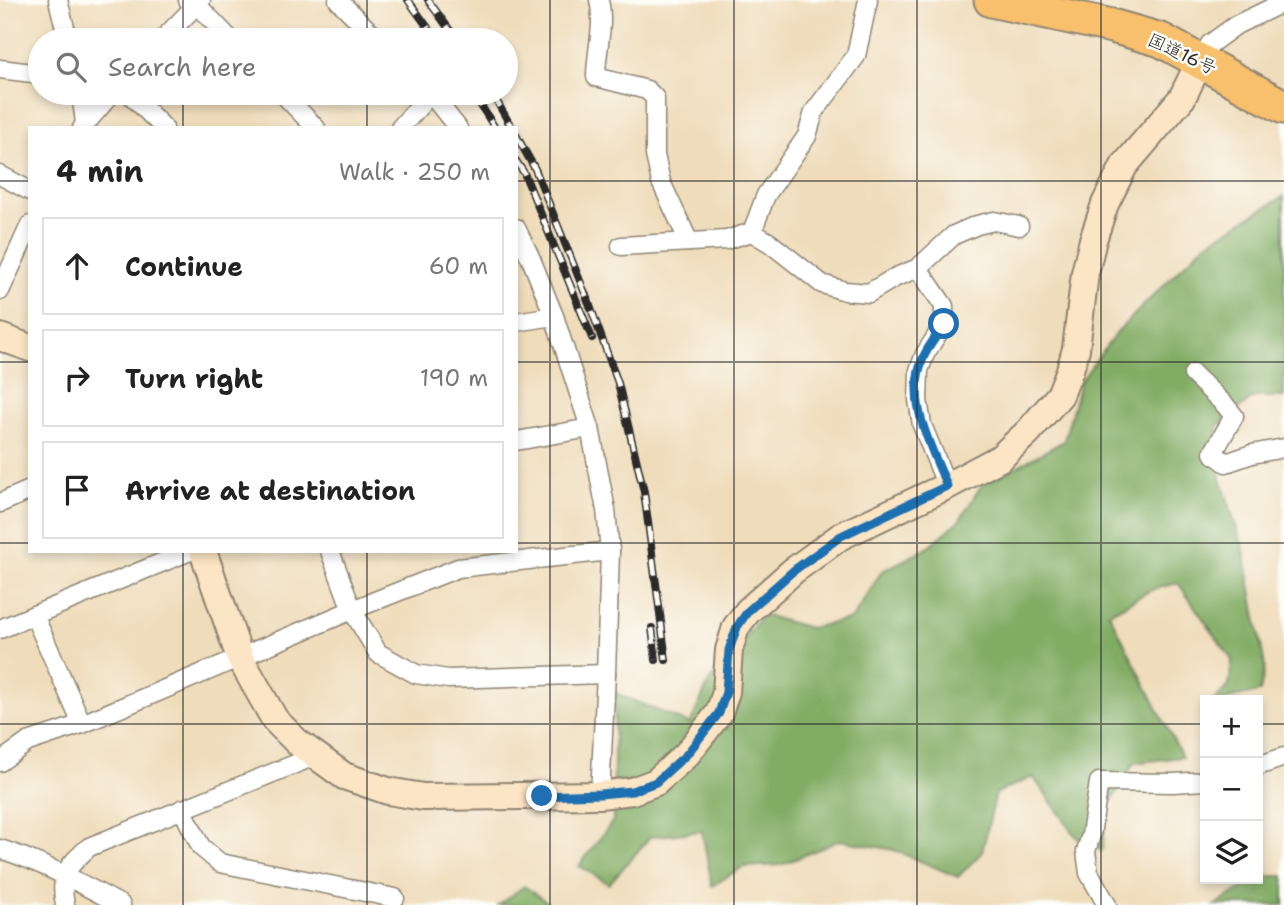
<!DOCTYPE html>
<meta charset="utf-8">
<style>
:root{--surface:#fff;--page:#f2f2f2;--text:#222;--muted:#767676;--line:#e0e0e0}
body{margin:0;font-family:"Shantell Sans","Klee One",sans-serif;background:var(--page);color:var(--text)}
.controls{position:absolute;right:21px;bottom:21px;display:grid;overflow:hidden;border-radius:0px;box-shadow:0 4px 10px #0003}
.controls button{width:63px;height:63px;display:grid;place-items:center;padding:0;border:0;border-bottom:2px solid var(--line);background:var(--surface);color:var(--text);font:35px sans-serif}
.stop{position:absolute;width:21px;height:21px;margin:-16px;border:5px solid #1f6fb2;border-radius:50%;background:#fff}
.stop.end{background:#1f6fb2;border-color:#fff;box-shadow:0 2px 7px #0008}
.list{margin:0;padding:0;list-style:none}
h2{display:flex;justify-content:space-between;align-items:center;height:91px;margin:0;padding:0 28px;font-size:30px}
h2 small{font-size:23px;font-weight:400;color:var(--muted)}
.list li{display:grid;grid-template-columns:46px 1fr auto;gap:21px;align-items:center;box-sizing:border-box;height:98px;margin:0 14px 14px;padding:0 14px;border:2px solid var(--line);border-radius:0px}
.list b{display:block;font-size:26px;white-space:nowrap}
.list em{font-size:23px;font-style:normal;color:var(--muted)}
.icon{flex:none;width:38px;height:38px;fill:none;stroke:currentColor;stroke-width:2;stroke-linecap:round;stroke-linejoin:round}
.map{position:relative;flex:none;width:1284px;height:905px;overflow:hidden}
.search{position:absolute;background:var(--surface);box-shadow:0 4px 10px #0003;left:28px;top:28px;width:490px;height:77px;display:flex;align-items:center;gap:18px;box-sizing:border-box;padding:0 24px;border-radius:38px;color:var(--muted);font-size:26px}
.panel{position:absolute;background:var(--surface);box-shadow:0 4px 10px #0003;left:28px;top:126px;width:490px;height:427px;border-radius:0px}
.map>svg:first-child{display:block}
.forest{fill:#81ac64;stroke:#566c48;stroke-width:2}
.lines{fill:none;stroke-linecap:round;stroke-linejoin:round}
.street-casing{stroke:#8d8472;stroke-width:21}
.secondary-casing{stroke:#8d8472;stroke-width:30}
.highway-casing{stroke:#8d8472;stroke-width:37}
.street{stroke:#fff;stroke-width:18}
.secondary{stroke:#fce5c4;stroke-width:26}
.highway{stroke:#f8bf6c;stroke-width:33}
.rail-casing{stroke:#2b2b2b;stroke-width:8}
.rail{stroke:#fdfcf7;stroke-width:5;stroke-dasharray:16;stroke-linecap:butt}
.route{stroke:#1f6fb2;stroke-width:9}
.grid{fill:none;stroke:#2b2b2b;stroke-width:2;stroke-opacity:0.55}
.labels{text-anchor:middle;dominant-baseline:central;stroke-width:5;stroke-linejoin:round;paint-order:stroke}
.street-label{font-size:18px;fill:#2b2b2b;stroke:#fdfcf7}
</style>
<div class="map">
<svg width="1284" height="905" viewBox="0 0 1284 905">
<rect width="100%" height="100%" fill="#fdfcf7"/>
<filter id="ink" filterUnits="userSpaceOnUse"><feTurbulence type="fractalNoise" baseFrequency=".0143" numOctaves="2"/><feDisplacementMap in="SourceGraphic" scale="14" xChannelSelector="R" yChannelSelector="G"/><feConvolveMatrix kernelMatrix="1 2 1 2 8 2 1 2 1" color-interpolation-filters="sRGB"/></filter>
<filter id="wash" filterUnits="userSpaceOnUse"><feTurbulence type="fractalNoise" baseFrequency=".00686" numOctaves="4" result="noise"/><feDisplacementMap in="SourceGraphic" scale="28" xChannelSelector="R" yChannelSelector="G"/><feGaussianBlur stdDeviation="1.57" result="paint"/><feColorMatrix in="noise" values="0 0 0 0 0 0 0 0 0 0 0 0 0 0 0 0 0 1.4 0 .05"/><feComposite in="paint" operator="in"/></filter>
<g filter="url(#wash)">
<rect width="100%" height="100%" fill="#efdcba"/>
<!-- forest -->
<g class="forest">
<path d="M 1284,196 L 1284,397 L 1254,397 L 1218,425 L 1218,469 L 1244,551 L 1265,667 L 1260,692 L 1223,700 L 1214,700 L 1229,686 L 1232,660 L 1178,583 L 1151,590 L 1109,613 L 1182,757 L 1134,763 L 1107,808 L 1102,851 L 1078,839 L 1033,777 L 996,793 L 982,852 L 958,877 L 894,850 L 840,840 L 781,865 L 743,867 L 712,886 L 702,831 L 650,837 L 609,884 L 579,866 L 613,821 L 615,693 L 690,724 L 710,680 L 763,615 L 810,628 L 852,619 L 882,571 L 926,549 L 959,521 L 981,486 L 1064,441 L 1080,382 L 1117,332 L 1205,244 Z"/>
<path d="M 1262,876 L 1284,876 L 1284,905 L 1215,905 Z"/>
<path d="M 524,886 L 551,905 L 499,905 Z"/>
</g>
</g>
<g filter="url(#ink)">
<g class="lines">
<!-- street casing -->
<g class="street-casing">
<g id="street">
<path d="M 58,0 L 68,40"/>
<path d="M 188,0 L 197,5 L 231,40"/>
<path d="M 338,0 L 378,40"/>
<path d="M 599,0 C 605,25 596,51 596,77 L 647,90 L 655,98 L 655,155 L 661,182 L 689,242"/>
<path d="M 162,40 L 201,0"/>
<path d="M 1200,61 L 1210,44 L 1236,25 L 1284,2"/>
<path d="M 0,69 L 40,74"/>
<path d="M 81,93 L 85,123"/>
<path d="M 129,93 L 164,128"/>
<path d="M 282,93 L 316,128"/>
<path d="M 430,93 L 458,128"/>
<path d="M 82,128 L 112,93"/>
<path d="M 400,128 L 431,93"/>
<path d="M 0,175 L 30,191"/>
<path d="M 516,228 L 531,259 L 554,316 L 590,428 L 606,510 L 610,551 L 606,674 L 600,795"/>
<path d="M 752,232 L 766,195 L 807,136 L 814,112 L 856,56 L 868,0"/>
<path d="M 621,246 L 726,240 L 752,232 L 770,243 L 822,284 L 845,291 L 869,293 L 894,278 L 918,268 L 954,235 L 977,225 L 994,221 L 1019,226"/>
<path d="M 918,268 L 944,306 L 944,324 L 925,354 L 919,370 L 918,400 L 922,425 L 947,486"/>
<path d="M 0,291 L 30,225"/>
<path d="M 516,322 L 554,316"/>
<path d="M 1193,374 L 1225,405 L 1234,416 L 1213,453 L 1226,463 L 1252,454 L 1284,448"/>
<path d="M 516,441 L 590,428"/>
<path d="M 0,503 L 30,490"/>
<path d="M 330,551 L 352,610 L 378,653 L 416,674 L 448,679 L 606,674"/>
<path d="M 34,615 L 82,724"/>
<path d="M 0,629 L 190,551"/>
<path d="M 0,762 L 28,742 L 82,724 L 352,610 L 458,568 L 610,551"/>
<path d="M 1258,766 L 1284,757"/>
<path d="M 182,809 L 201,847 L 220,863 L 395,898"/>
<path d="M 0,849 C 42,862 82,884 121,905"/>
<path d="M 65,905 C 59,874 67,867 89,847 L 315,756"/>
<path d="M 1107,905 L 1089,873 L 1086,851 L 1091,835 L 1099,782 L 1173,783 L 1205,781"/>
</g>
</g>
<!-- secondary casing -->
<g class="secondary-casing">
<g id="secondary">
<path d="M 0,337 L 30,348"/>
<path d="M 203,551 L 240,658 L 275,720 L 297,742 L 344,776 L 388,791 L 423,797 L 600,795 L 632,791 L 656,782 L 687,754 L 719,713 L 726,692 L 729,650 L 736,627 L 748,611 L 793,571 L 841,536 L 947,486 L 1000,458 L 1028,432 L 1060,395 L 1070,370 L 1076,349 L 1085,273 L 1093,240 L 1105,204 L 1124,166 L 1182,98 L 1200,61"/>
</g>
</g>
<!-- highway casing -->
<g class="highway-casing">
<path id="highway" d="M 991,0 L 1112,26 L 1161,40 L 1284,107"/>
</g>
<!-- street -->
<use href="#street" class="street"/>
<!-- secondary -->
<use href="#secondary" class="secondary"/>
<!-- highway -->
<use href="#highway" class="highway"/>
<!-- rail casing -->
<g class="rail-casing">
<g id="rail">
<path d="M 408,0 L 437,40"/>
<path d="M 428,0 L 457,40"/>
<path d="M 473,93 L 495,128"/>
<path d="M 492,93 L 512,128"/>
<path d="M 516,135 L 535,169 L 589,303 L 618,383 L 644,492 L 666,660"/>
<path d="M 516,161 L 524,173 L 592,338"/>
<path d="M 652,628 L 656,660"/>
</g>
</g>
<!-- rail -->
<use href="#rail" class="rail"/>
</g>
</g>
<g class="lines" filter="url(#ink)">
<!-- route -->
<path class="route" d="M 542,796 L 600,794 L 632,791 L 656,782 L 687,754 L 719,713 L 726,692 L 729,650 L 737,627 L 748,611 L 793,571 L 841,536 L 947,486 C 931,446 904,399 924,356 C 929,345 938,335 944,324"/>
</g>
<!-- grid -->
<path class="grid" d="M 183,0 L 183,40M 367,0 L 367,40M 550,0 L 550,905M 734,0 L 734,905M 917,0 L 917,905M 1101,0 L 1101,905M 183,93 L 183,128M 367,93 L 367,128M 0,181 L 30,181M 516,181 L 1284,181M 0,362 L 30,362M 516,362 L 1284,362M 0,543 L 30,543M 516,543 L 1284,543M 183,551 L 183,905M 367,551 L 367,905M 0,724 L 1205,724M 1258,724 L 1284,724"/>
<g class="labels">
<!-- street labels -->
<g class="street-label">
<text transform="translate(1182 54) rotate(25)">国道16号</text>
</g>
</g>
</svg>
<div class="controls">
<button>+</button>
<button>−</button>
<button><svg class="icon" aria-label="layers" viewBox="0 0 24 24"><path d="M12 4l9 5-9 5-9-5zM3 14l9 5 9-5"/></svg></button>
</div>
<div class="stop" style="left:944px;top:324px"></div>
<div class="stop end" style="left:542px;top:796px"></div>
<div class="search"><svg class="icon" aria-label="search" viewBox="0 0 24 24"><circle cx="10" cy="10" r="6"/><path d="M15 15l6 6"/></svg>Search here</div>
<section class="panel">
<h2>4 min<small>Walk · 250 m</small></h2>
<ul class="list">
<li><svg class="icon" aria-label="ahead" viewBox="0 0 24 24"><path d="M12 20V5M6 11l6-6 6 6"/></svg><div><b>Continue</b></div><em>60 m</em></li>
<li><svg class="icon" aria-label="right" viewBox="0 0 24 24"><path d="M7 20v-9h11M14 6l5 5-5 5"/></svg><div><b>Turn right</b></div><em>190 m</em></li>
<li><svg class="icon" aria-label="arrive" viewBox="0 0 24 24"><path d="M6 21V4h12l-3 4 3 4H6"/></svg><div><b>Arrive at destination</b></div></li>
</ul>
</section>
</div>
